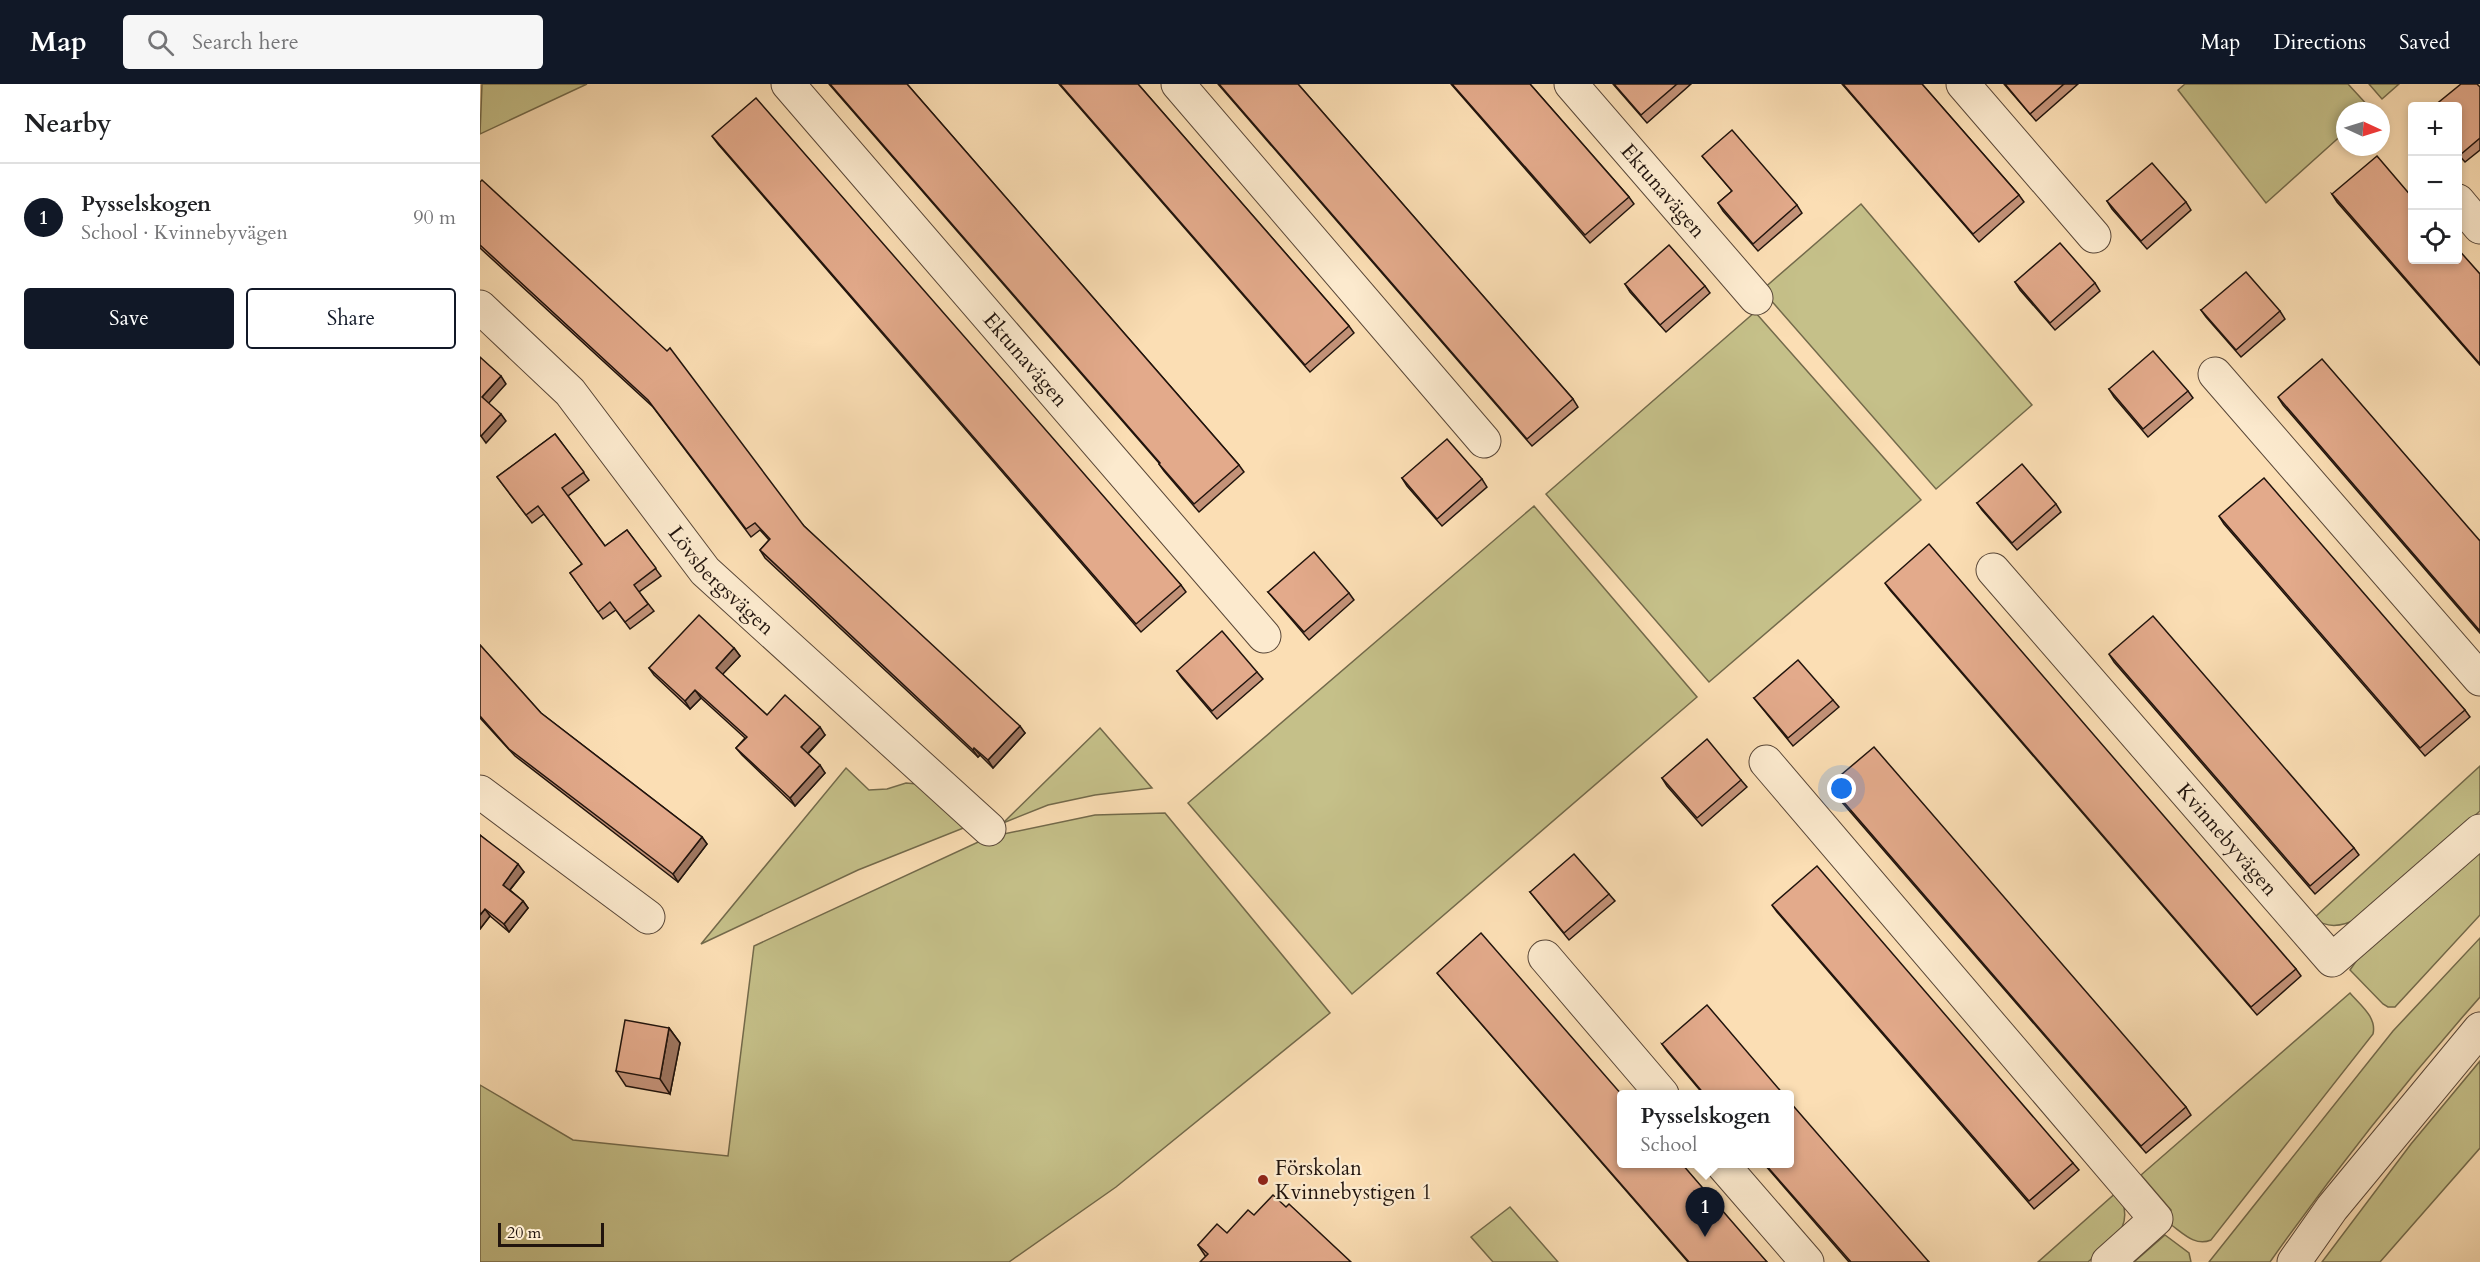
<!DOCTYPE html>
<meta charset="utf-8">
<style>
:root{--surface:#fff;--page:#f6f6f6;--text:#202124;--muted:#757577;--line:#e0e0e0;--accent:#111827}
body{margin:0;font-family:Cardo,serif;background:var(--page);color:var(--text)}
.controls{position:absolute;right:18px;top:18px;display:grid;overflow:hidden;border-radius:6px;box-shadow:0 3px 9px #0003}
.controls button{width:54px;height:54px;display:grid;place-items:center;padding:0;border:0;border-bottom:2px solid var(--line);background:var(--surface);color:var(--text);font:30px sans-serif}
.compass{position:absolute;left:1856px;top:18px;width:54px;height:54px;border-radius:50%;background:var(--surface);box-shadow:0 3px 9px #0003;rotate:94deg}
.scale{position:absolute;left:18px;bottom:15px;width:106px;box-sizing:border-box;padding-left:6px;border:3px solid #21140d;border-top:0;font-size:16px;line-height:21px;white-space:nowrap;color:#21140d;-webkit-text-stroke:4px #fceace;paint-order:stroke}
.you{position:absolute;left:1362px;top:705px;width:21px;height:21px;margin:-15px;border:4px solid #fff;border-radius:50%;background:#1a73e8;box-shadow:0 0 0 9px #1a73e833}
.badge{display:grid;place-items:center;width:39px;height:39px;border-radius:50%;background:var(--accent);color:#fff;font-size:20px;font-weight:700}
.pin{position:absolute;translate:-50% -50px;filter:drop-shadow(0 2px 3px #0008)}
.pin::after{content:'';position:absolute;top:32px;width:21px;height:18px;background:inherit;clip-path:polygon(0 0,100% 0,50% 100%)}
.popup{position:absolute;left:1137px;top:1006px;width:177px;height:78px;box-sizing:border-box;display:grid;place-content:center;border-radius:6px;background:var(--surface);filter:drop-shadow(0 2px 4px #0005);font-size:20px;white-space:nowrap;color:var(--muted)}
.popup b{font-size:22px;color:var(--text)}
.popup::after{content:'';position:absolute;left:50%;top:100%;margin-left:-12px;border:12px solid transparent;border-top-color:var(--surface)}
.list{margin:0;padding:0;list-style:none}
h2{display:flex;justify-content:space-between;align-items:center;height:78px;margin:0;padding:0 24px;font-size:26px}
h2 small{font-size:20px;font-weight:400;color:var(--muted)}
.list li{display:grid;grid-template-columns:39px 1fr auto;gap:18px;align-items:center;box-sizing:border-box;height:108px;padding:0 24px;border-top:2px solid var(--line)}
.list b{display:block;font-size:22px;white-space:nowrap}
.list p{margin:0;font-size:20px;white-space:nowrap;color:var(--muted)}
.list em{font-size:20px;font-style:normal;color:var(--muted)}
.actions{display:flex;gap:12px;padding:18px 24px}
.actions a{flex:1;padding:14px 0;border:2px solid var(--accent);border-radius:6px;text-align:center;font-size:21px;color:var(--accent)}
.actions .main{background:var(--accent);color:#fff}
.icon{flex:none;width:33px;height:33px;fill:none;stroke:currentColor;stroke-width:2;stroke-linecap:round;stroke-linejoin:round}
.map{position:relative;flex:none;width:2000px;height:1178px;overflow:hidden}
header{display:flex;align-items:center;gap:36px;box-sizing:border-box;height:84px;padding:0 30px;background:var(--accent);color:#fff}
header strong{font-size:28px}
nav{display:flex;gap:33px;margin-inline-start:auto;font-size:21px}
.search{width:420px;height:54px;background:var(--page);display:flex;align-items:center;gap:15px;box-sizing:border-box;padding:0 21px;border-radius:6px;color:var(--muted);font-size:22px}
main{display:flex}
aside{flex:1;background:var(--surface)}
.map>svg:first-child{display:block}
.green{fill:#c5c089;stroke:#736a4b;stroke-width:1.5}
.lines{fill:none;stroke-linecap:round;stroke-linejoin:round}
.minor-casing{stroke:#584637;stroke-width:35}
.tertiary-casing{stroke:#584637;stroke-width:35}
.minor{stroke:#fceace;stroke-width:33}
.tertiary{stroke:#fceace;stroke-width:33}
.wall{fill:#c39278;stroke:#21140d;stroke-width:1.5}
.shaded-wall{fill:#9f7761;stroke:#21140d;stroke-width:1.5}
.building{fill:#e3aa8b;stroke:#21140d;stroke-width:1.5}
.poi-dot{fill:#8f2418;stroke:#fceace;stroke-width:2}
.labels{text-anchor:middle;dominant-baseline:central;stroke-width:4.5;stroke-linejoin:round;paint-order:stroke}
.street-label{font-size:21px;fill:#21140d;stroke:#fceace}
.poi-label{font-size:21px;fill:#21140d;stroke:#fceace;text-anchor:start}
</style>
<header>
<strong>Map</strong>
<div class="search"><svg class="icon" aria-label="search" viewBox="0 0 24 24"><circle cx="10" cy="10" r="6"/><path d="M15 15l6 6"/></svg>Search here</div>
<nav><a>Map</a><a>Directions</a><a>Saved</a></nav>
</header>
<main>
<aside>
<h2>Nearby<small></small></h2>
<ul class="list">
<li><span class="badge">1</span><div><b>Pysselskogen</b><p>School · Kvinnebyvägen</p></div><em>90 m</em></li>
</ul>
<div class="actions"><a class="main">Save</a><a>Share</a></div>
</aside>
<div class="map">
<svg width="2000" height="1178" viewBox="0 0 2000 1178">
<rect width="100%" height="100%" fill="#fbdeb4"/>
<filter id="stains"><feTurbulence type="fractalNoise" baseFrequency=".00333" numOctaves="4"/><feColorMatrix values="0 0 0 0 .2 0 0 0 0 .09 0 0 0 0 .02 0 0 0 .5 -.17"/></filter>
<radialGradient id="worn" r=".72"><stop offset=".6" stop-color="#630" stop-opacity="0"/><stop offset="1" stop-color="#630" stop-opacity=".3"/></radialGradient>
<!-- green -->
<g class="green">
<path d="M 2,0 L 107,0 L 0,50 Z"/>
<path d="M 1705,0 L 1868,0 L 1891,25 L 1865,27 L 1865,48 L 1786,119 L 1698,6 Z"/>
<path d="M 1889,0 L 1919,0 L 1902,15 Z"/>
<path d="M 1381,120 L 1552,321 L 1456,405 L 1282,206 Z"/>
<path d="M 1275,228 L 1441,416 L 1229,598 L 1066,410 Z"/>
<path d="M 1054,422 L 1217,613 L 872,910 L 708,719 Z"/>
<path d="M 620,644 L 672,704 L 615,711 L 568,721 L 523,739 Z"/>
<path d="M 2000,682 L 2000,727 L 1879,834 C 1864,842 1848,846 1834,834 Z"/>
<path d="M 366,684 L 389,706 L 407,705 L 426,699 L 437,700 L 486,743 L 378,786 L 221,860 Z"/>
<path d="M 685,729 L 850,929 L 636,1103 L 529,1178 L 0,1178 L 0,1001 L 93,1056 L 248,1072 L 274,862 L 509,753 L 615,731 Z"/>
<path d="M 2000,764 L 2000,831 L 1915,923 L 1908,923 L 1903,920 L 1870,886 L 1881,870 Z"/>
<path d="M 2000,854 L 2000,913 C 1925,998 1855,1086 1790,1178 L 1729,1178 L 1913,947 Z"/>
<path d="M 1870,909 C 1880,921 1897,933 1893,950 L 1731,1156 C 1715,1163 1703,1149 1690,1140 L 1691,1126 L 1661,1091 Z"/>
<path d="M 2000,977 L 2000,1064 L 1900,1178 L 1842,1178 L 1931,1060 Z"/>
<path d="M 1638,1107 C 1657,1144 1633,1155 1608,1178 L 1558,1178 Z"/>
<path d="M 1030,1123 L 1078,1178 L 1013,1178 L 991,1153 Z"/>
<path d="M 1685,1151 L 1709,1169 L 1711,1178 L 1654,1178 Z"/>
</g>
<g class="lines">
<!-- minor casing -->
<g class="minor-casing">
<g id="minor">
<path id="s1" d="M 308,0 L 784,552"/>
<path d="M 698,0 L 1004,357"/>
<path id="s2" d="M 1091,0 L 1276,214"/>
<path d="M 1483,0 L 1614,152"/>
<path d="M 1978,117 L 2000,143"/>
<path id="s3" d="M 0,223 L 90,308 L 225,487 L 509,745"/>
<path d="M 1735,290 L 2000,595"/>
<path id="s4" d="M 1513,486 L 1852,876 L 2000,747"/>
<path d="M 1286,678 L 1676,1135 L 1628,1178"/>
<path d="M 0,708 L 168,833"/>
<path d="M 1065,873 L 1182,1010"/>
<path d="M 1242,1080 L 1327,1178"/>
</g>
</g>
<!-- tertiary casing -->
<g class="tertiary-casing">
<path id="tertiary" d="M 1814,1178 L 1852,1124 L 2000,945"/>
</g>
<!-- minor -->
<use href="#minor" class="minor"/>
<!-- tertiary -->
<use href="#tertiary" class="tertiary"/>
</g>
<!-- wall -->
<g class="wall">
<path d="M 349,0 L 427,0 L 759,381 L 764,388 L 719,428 L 684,387 L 679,380 L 679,379 Z"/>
<path d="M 579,0 L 658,0 L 869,242 L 874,249 L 830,288 Z"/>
<path d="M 738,0 L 818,0 L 1093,315 L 1098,323 L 1052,362 Z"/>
<path d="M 971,0 L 1050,0 L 1149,113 L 1154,120 L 1110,159 Z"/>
<path d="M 1133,0 L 1211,0 L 1167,39 Z"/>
<path d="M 1362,0 L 1442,0 L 1539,111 L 1544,118 L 1499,158 Z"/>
<path d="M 1524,0 L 1598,0 L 1556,37 Z"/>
<path d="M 2000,3 L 2000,66 L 1985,78 L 1977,69 L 1977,22 Z"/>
<path d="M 232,52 L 701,501 L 706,508 L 661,548 L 238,60 Z"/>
<path d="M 1222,72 L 1317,121 L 1322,129 L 1278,167 L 1243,127 L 1238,119 L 1252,107 Z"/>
<path d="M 0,98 L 324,442 L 545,649 L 513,684 L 500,671 L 498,673 L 285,474 L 280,466 L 289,456 L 280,446 L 271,453 L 173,323 L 0,164 Z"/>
<path d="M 1852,110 L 2000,190 L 2000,281 L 1857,118 Z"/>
<path d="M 1627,117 L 1706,118 L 1711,126 L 1667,165 L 1632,125 Z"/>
<path d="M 1535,198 L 1615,199 L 1620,207 L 1575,246 L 1540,206 Z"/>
<path d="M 1145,200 L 1225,202 L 1230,209 L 1186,248 L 1150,208 Z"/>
<path d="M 1721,226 L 1800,227 L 1805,235 L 1761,273 L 1726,233 Z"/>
<path d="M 1629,305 L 1708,307 L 1713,314 L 1668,353 L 1634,313 Z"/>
<path d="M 1798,313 L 2000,457 L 2000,549 L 1803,321 Z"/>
<path d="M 75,350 L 109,396 L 88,412 L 125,462 L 147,446 L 181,492 L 159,508 L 174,527 L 150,545 L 136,526 L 123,535 L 90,489 L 102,480 L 64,430 L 52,439 L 17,393 Z"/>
<path d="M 922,394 L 1002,395 L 1007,403 L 962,442 L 927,402 Z"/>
<path d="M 1497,419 L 1576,420 L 1581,428 L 1537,466 L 1502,426 Z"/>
<path d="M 1739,432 L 1985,626 L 1990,633 L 1945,672 L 1744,440 Z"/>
<path d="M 1405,499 L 1816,885 L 1821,892 L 1777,931 L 1410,506 Z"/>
<path d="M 788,508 L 869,509 L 874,516 L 829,556 L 794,515 Z"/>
<path d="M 0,561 L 61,629 L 222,753 L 227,760 L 198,798 L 35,672 L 0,634 Z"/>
<path d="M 254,564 L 260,572 L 242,590 L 287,631 L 345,651 L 328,670 L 345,689 L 315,722 L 262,671 L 256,664 L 265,654 L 221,614 L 210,625 L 174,591 L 169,584 Z"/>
<path d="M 1629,570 L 1874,764 L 1879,771 L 1835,810 L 1634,578 Z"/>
<path d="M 697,587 L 777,588 L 783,595 L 737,635 L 702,594 Z"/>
<path d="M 1274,614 L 1353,616 L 1359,623 L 1313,662 Z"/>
<path d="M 1182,694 L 1261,696 L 1267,703 L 1222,742 L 1187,702 Z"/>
<path d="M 1349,701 L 1706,1023 L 1711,1031 L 1666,1069 L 1354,709 Z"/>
<path d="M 0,751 L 44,788 L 30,806 L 43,817 L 48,824 L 29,848 L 10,832 L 0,845 Z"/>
<path d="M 1050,808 L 1129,810 L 1135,817 L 1089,856 Z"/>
<path d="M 1292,821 L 1593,1079 L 1599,1086 L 1554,1125 L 1297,828 Z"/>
<path d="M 957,889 L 1287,1178 L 1208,1178 L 963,896 Z"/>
<path d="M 189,944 L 200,959 L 190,1010 L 146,1002 L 136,987 Z"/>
<path d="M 1182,960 L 1304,1011 L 1224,1011 L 1187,967 Z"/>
<path d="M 1284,1080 L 1309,1080 L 1449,1178 L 1369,1178 Z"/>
<path d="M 774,1131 L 726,1173 L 718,1161 L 747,1149 Z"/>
</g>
<!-- shaded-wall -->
<g class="shaded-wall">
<path d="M 21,292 L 26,300 L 7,321 L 2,313 Z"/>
<path d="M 21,330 L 26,337 L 6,359 L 1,352 Z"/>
<path d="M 254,564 L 260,572 L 241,592 L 236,584 Z"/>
<path d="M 215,606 L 221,614 L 210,625 L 205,617 Z"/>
<path d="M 540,642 L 545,649 L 513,684 L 508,676 Z"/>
<path d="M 340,643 L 345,651 L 326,671 L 321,663 Z"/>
<path d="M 494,664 L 500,671 L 498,673 L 493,666 Z"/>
<path d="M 340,681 L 345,689 L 315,722 L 310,714 Z"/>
<path d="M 222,753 L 227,760 L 198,798 L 193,790 Z"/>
<path d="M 38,780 L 44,788 L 28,808 L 23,801 Z"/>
<path d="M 43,817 L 48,824 L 29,848 L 24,840 Z"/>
<path d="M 5,825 L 10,832 L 0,845 L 0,831 Z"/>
<path d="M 189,944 L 200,959 L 190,1010 L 180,995 Z"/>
</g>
<!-- building -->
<g class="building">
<path d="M 350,0 L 427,0 L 759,381 L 714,420 L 679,380 L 680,379 Z"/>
<path d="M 580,0 L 658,0 L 869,242 L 825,281 Z"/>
<path d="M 739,0 L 818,0 L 1093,315 L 1047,355 Z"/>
<path d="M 972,0 L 1050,0 L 1149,113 L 1105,151 Z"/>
<path d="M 1134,0 L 1197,0 L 1161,31 Z"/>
<path d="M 1363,0 L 1442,0 L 1539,111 L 1493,150 Z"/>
<path d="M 1525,0 L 1584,0 L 1550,30 Z"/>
<path d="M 1981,0 L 1997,0 L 2000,3 L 2000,54 L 1980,71 L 1977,68 L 1977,22 L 1954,22 Z"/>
<path d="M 276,14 L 701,501 L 656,540 L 232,52 Z"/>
<path d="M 1252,46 L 1317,121 L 1273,160 L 1238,119 L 1252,107 L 1222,72 Z"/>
<path d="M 1897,72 L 1932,113 L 1932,176 L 1977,176 L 1977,164 L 2000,190 L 2000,280 L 1852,110 Z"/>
<path d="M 1672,79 L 1706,118 L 1661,157 L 1627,117 Z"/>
<path d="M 2,96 L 187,267 L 190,264 L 324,442 L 540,642 L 508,676 L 494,664 L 493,666 L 280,466 L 290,455 L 275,439 L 266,445 L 168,316 L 0,161 L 0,98 Z"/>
<path d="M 1580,159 L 1615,199 L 1570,239 L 1535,198 Z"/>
<path d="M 1189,161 L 1225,202 L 1180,241 L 1145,200 Z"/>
<path d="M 1766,188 L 1800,227 L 1756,266 L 1721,226 Z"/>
<path d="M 1673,267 L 1708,307 L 1663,345 L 1629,305 Z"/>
<path d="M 0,273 L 21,292 L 2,313 L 21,330 L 1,352 L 0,351 Z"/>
<path d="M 1842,275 L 2000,457 L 2000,547 L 1798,313 Z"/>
<path d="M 75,350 L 104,388 L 82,404 L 125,462 L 147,446 L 176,484 L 154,501 L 168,520 L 145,538 L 130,518 L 118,528 L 90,489 L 102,480 L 58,422 L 46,431 L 17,393 Z"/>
<path d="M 967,355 L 1002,395 L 957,435 L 922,394 Z"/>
<path d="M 1542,380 L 1576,420 L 1532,459 L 1497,419 Z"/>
<path d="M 1784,394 L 1985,626 L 1940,664 L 1739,432 Z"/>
<path d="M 1449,460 L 1816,885 L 1771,923 L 1405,499 Z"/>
<path d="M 834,468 L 869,509 L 824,548 L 788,508 Z"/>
<path d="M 219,531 L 254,564 L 236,584 L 287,631 L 305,611 L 340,643 L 321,663 L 340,681 L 310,714 L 256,664 L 267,653 L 215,606 L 205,617 L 169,584 Z"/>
<path d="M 1673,532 L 1874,764 L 1830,802 L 1629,570 Z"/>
<path d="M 742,547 L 777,588 L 732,627 L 697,587 Z"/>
<path d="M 0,561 L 61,629 L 222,753 L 193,790 L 29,665 L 0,632 Z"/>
<path d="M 1318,576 L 1353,616 L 1308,654 L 1274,614 Z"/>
<path d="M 1227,655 L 1261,696 L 1217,734 L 1182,694 Z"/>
<path d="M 1394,663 L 1706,1023 L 1661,1062 L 1349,701 Z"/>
<path d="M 0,751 L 38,780 L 23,801 L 43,817 L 24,840 L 5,825 L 0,831 Z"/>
<path d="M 1094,770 L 1129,810 L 1084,849 L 1050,808 Z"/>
<path d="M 1337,782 L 1593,1079 L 1549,1117 L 1292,821 Z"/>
<path d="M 1001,849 L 1142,1011 L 1141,1080 L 1202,1080 L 1287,1178 L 1209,1178 L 957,889 Z"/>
<path d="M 1227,921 L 1304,1011 L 1225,1011 L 1182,960 Z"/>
<path d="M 145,936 L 189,944 L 180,995 L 136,987 Z"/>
<path d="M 1309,1017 L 1449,1178 L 1371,1178 L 1285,1080 L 1309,1080 Z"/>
<path d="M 793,1111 L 806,1123 L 809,1120 L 871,1178 L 720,1178 L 728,1170 L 718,1161 L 737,1140 L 747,1149 L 768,1126 L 774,1131 Z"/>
</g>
<!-- markers -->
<circle class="poi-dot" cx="783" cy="1096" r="6"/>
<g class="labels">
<!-- street labels -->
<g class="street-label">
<text stroke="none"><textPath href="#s2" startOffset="141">Ektunavägen</textPath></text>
<text stroke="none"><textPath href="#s1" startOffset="364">Ektunavägen</textPath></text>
<text stroke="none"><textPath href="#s3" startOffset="366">Lövsbergsvägen</textPath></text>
<text stroke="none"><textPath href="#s4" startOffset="357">Kvinnebyvägen</textPath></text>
</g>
<!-- poi labels -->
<g class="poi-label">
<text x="795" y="1084">Förskolan<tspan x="795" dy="24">Kvinnebystigen 1</tspan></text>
</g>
</g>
<rect width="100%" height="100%" filter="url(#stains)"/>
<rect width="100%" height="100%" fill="url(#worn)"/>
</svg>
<div class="controls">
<button>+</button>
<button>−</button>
<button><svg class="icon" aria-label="locate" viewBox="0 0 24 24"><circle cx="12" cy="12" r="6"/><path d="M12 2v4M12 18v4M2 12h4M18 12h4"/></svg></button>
</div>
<svg class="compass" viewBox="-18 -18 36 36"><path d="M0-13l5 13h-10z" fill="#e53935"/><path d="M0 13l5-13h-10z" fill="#757577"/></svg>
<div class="scale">20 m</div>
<div class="you"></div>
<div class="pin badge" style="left:1225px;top:1153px">1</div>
<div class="popup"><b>Pysselskogen</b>School</div>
</div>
</main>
